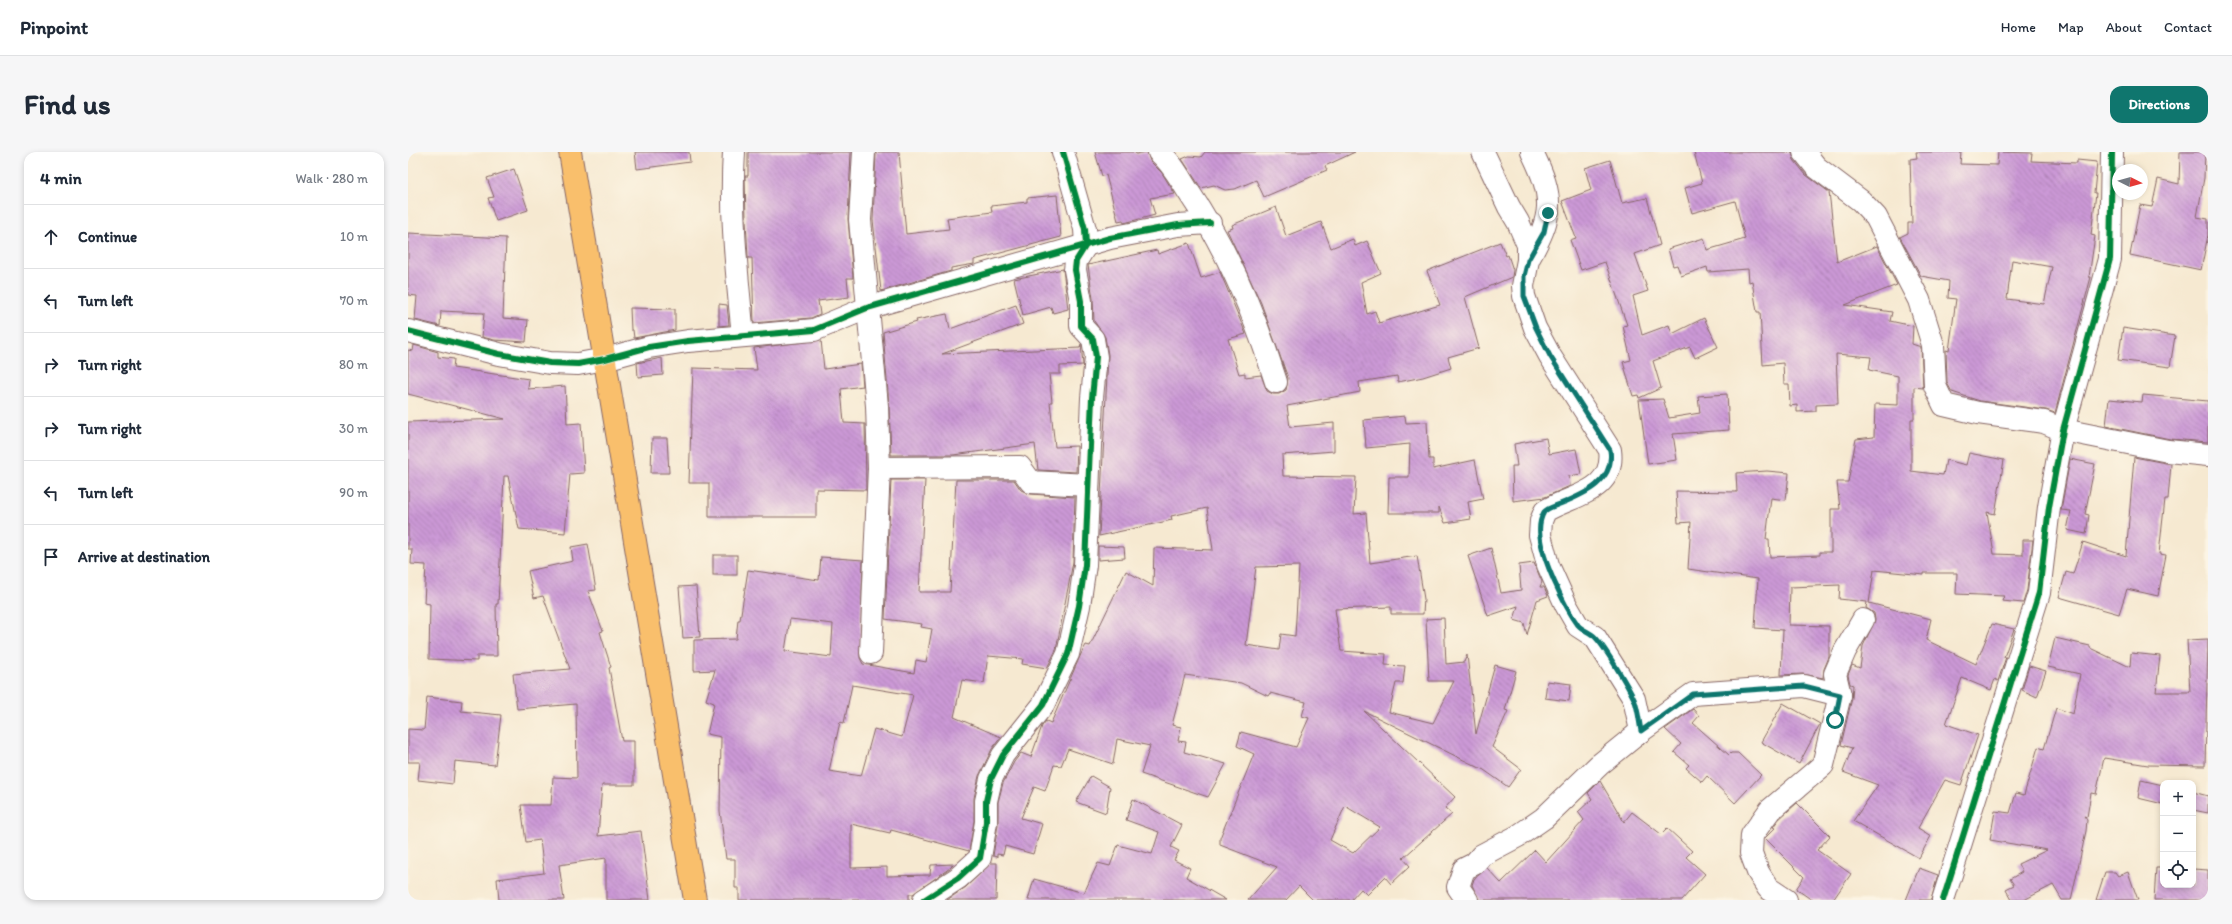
<!DOCTYPE html>
<meta charset="utf-8">
<style>
:root{--surface:#fff;--page:#f6f6f7;--text:#1f2937;--muted:#747a83;--line:#e0e1e3;--accent:#0f766e}
body{margin:0;font-family:Itim,sans-serif;background:var(--page);color:var(--text)}
.controls{position:absolute;right:12px;bottom:12px;display:grid;overflow:hidden;border-radius:8px;box-shadow:0 2px 6px #0003}
.controls button{width:36px;height:36px;display:grid;place-items:center;padding:0;border:0;border-bottom:1px solid var(--line);background:var(--surface);color:var(--text);font:20px sans-serif}
.compass{position:absolute;left:1704px;top:12px;width:36px;height:36px;border-radius:50%;background:var(--surface);box-shadow:0 2px 6px #0003;rotate:96deg}
.stop{position:absolute;width:12px;height:12px;margin:-9px;border:3px solid #0f766e;border-radius:50%;background:#fff}
.stop.end{background:#0f766e;border-color:#fff;box-shadow:0 1px 4px #0008}
.list{margin:0;padding:0;list-style:none}
h2{display:flex;justify-content:space-between;align-items:center;height:52px;margin:0;padding:0 16px;font-size:17px}
h2 small{font-size:13px;font-weight:400;color:var(--muted)}
.list li{display:grid;grid-template-columns:26px 1fr auto;gap:12px;align-items:center;box-sizing:border-box;height:64px;padding:0 16px;border-top:1px solid var(--line)}
.list b{display:block;font-size:15px;white-space:nowrap}
.list em{font-size:13px;font-style:normal;color:var(--muted)}
.icon{flex:none;width:22px;height:22px;fill:none;stroke:currentColor;stroke-width:2;stroke-linecap:round;stroke-linejoin:round}
.map{position:relative;flex:none;width:1800px;height:748px;overflow:hidden;border-radius:12px}
header{display:flex;align-items:center;gap:24px;box-sizing:border-box;height:56px;padding:0 20px;background:var(--surface);border-bottom:1px solid var(--line)}
header strong{font-size:19px}
nav{display:flex;gap:22px;margin-inline-start:auto;font-size:14px}
.intro{display:flex;align-items:center;justify-content:space-between;box-sizing:border-box;height:96px;padding:0 24px}
h1{margin:0;font-size:28px}
.button{padding:10px 18px;border-radius:12px;background:var(--accent);color:#fff;font-size:14px;font-weight:700}
main{display:flex;gap:24px;padding:0 24px}
aside{flex:1;background:var(--surface);border-radius:12px;box-shadow:0 2px 6px #0003}
.map>svg:first-child{display:block}
.building{fill:url(#building-back-hatch);fill-rule:evenodd}
.lines{fill:none;stroke-linecap:round;stroke-linejoin:round}
.minor-casing{stroke:#866665;stroke-width:24}
.primary-casing{stroke:#866665;stroke-width:24}
.minor{stroke:#fff;stroke-width:22}
.primary{stroke:#f9bf6c;stroke-width:22}
.cycleway-casing{stroke:#fcf5e5;stroke-width:8}
.cycleway{stroke:#00873e;stroke-width:6}
.route{stroke:#0f766e;stroke-width:5}
</style>
<header>
<strong>Pinpoint</strong>
<nav><a>Home</a><a>Map</a><a>About</a><a>Contact</a></nav>
</header>
<div class="intro"><h1>Find us</h1><a class="button">Directions</a></div>
<main>
<aside>
<h2>4 min<small>Walk · 280 m</small></h2>
<ul class="list">
<li><svg class="icon" aria-label="ahead" viewBox="0 0 24 24"><path d="M12 20V5M6 11l6-6 6 6"/></svg><div><b>Continue</b></div><em>10 m</em></li>
<li><svg class="icon" aria-label="left" viewBox="0 0 24 24"><path d="M17 20v-9H6M10 6l-5 5 5 5"/></svg><div><b>Turn left</b></div><em>70 m</em></li>
<li><svg class="icon" aria-label="right" viewBox="0 0 24 24"><path d="M7 20v-9h11M14 6l5 5-5 5"/></svg><div><b>Turn right</b></div><em>80 m</em></li>
<li><svg class="icon" aria-label="right" viewBox="0 0 24 24"><path d="M7 20v-9h11M14 6l5 5-5 5"/></svg><div><b>Turn right</b></div><em>30 m</em></li>
<li><svg class="icon" aria-label="left" viewBox="0 0 24 24"><path d="M17 20v-9H6M10 6l-5 5 5 5"/></svg><div><b>Turn left</b></div><em>90 m</em></li>
<li><svg class="icon" aria-label="arrive" viewBox="0 0 24 24"><path d="M6 21V4h12l-3 4 3 4H6"/></svg><div><b>Arrive at destination</b></div></li>
</ul>
</aside>
<div class="map">
<svg width="1800" height="748" viewBox="0 0 1800 748">
<defs>
<pattern id="building-back-hatch" width="6" height="6" patternUnits="userSpaceOnUse"><rect width="6" height="6" fill="#cb99d6"/><path d="M-1 5l2 2M0 0l6 6M5-1l2 2" fill="none" stroke="#a77cae"/></pattern>
</defs>
<rect width="100%" height="100%" fill="#fcf5e5"/>
<filter id="ink" filterUnits="userSpaceOnUse"><feTurbulence type="fractalNoise" baseFrequency=".025" numOctaves="2"/><feDisplacementMap in="SourceGraphic" scale="8" xChannelSelector="R" yChannelSelector="G"/><feConvolveMatrix kernelMatrix="1 2 1 2 8 2 1 2 1" color-interpolation-filters="sRGB"/></filter>
<filter id="wash" filterUnits="userSpaceOnUse"><feTurbulence type="fractalNoise" baseFrequency=".012" numOctaves="4" result="noise"/><feDisplacementMap in="SourceGraphic" scale="16" xChannelSelector="R" yChannelSelector="G"/><feGaussianBlur stdDeviation="0.9" result="paint"/><feColorMatrix in="noise" values="0 0 0 0 0 0 0 0 0 0 0 0 0 0 0 0 0 1.4 0 .05"/><feComposite in="paint" operator="in"/></filter>
<g filter="url(#wash)">
<rect width="100%" height="100%" fill="#f6e9d1"/>
<g id="blocks">
<!-- building -->
<g class="building">
<path d="M 227,0 L 281,0 L 282,10 L 229,17 Z"/>
<path d="M 340,0 L 443,0 L 440,67 L 445,126 L 439,126 L 441,145 L 410,149 L 412,162 L 403,166 L 346,171 L 344,106 L 340,106 L 338,68 L 337,24 L 340,24 Z"/>
<path d="M 468,0 L 491,0 L 498,82 L 541,77 L 539,66 L 584,60 L 583,54 L 619,50 L 619,46 L 649,43 L 653,85 L 566,108 L 566,112 L 543,116 L 543,119 L 473,139 L 465,68 Z"/>
<path d="M 687,0 L 727,0 L 728,2 L 739,0 L 742,9 L 754,21 L 767,42 L 742,46 L 747,63 L 716,71 L 715,68 L 710,69 L 698,23 L 694,24 Z"/>
<path d="M 797,0 L 947,0 L 917,14 L 919,18 L 856,45 L 848,28 L 827,37 L 817,38 L 806,33 L 793,36 L 774,7 L 781,4 L 793,5 Z"/>
<path d="M 1286,0 L 1384,0 L 1386,8 L 1398,23 L 1421,40 L 1429,110 L 1469,94 L 1489,133 L 1437,153 L 1484,160 L 1482,169 L 1505,174 L 1504,192 L 1513,195 L 1515,236 L 1506,235 L 1506,267 L 1503,267 L 1503,319 L 1535,323 L 1538,308 L 1558,313 L 1561,301 L 1596,308 L 1587,362 L 1579,360 L 1586,402 L 1615,403 L 1615,388 L 1625,388 L 1619,438 L 1615,451 L 1594,449 L 1596,444 L 1548,442 L 1549,421 L 1516,421 L 1516,423 L 1466,418 L 1461,451 L 1523,467 L 1518,488 L 1568,512 L 1584,472 L 1606,477 L 1596,505 L 1598,505 L 1590,529 L 1587,527 L 1583,538 L 1554,526 L 1538,572 L 1570,583 L 1553,633 L 1537,628 L 1510,676 L 1523,684 L 1511,706 L 1445,669 L 1470,633 L 1435,620 L 1444,596 L 1433,593 L 1444,546 L 1445,533 L 1442,532 L 1440,523 L 1444,513 L 1452,516 L 1455,494 L 1467,468 L 1466,461 L 1458,456 L 1459,450 L 1431,447 L 1432,433 L 1382,435 L 1381,473 L 1421,474 L 1421,505 L 1416,517 L 1415,526 L 1395,522 L 1373,523 L 1375,478 L 1347,476 L 1350,427 L 1280,417 L 1283,370 L 1270,371 L 1268,339 L 1329,340 L 1328,321 L 1359,319 L 1381,321 L 1378,348 L 1363,346 L 1358,387 L 1361,387 L 1362,405 L 1412,403 L 1412,400 L 1423,400 L 1423,357 L 1432,357 L 1429,330 L 1440,330 L 1448,287 L 1466,285 L 1467,252 L 1490,253 L 1490,224 L 1461,218 L 1463,205 L 1428,202 L 1430,252 L 1408,253 L 1408,259 L 1389,260 L 1389,253 L 1382,254 L 1381,232 L 1376,232 L 1375,211 L 1355,213 L 1352,160 L 1349,160 L 1344,129 L 1341,130 L 1340,117 L 1300,120 L 1299,115 L 1273,124 L 1269,113 L 1265,114 L 1260,97 L 1296,86 L 1299,98 L 1337,87 L 1327,49 L 1284,61 L 1277,36 L 1294,31 Z"/>
<path d="M 1508,0 L 1553,0 L 1552,12 L 1589,13 L 1590,0 L 1624,1 L 1623,9 L 1669,11 L 1669,8 L 1689,10 L 1686,41 L 1688,41 L 1683,83 L 1687,84 L 1681,125 L 1683,125 L 1647,261 L 1638,258 L 1572,249 L 1544,240 L 1539,231 L 1538,198 L 1541,199 L 1548,147 L 1540,146 L 1541,129 L 1513,124 L 1492,85 L 1500,81 L 1500,71 L 1504,71 L 1502,7 L 1509,6 ZM 1604,108 L 1644,115 L 1636,152 L 1599,147 Z"/>
<path d="M 1772,0 L 1797,0 L 1796,26 L 1789,65 L 1800,67 L 1800,83 L 1793,118 L 1722,103 L 1732,53 L 1744,55 L 1750,27 L 1771,32 Z"/>
<path d="M 1202,8 L 1214,51 L 1239,46 L 1252,93 L 1227,102 L 1240,139 L 1225,144 L 1234,183 L 1261,173 L 1264,182 L 1296,166 L 1310,195 L 1287,206 L 1282,195 L 1245,209 L 1253,236 L 1231,246 L 1230,243 L 1225,244 L 1215,210 L 1223,208 L 1215,174 L 1219,173 L 1197,110 L 1173,118 L 1162,88 L 1168,86 L 1154,49 L 1183,38 L 1177,16 Z"/>
<path d="M 106,17 L 120,58 L 88,69 L 80,46 L 86,45 L 79,26 Z"/>
<path d="M 868,55 L 878,84 L 913,70 L 923,96 L 945,87 L 947,94 L 959,89 L 973,121 L 953,130 L 959,162 L 967,159 L 971,171 L 1032,153 L 1019,119 L 1092,90 L 1098,104 L 1100,103 L 1105,118 L 1104,125 L 1057,145 L 1071,196 L 1040,205 L 1043,216 L 1015,225 L 990,230 L 989,224 L 951,230 L 952,240 L 879,254 L 882,275 L 926,271 L 926,299 L 874,303 L 875,324 L 948,325 L 946,362 L 958,361 L 962,411 L 1009,404 L 1016,447 L 1015,462 L 983,462 L 983,455 L 927,457 L 933,499 L 978,502 L 977,513 L 997,514 L 995,531 L 988,531 L 981,560 L 1025,571 L 1046,529 L 1021,529 L 1018,467 L 1036,466 L 1038,512 L 1056,510 L 1059,503 L 1068,582 L 1087,513 L 1108,519 L 1097,558 L 1100,559 L 1084,595 L 1113,617 L 1100,635 L 1076,618 L 956,559 L 1047,645 L 1037,656 L 1044,662 L 995,706 L 1002,714 L 983,732 L 977,725 L 959,743 L 953,737 L 943,748 L 905,748 L 891,734 L 878,748 L 840,748 L 869,715 L 812,693 L 812,686 L 846,602 L 829,594 L 833,580 L 888,595 L 901,566 L 894,564 L 898,550 L 862,541 L 860,544 L 833,531 L 777,523 L 764,573 L 773,575 L 770,589 L 778,590 L 776,600 L 818,612 L 800,645 L 733,622 L 742,594 L 709,587 L 705,612 L 660,597 L 653,614 L 646,613 L 637,639 L 626,635 L 613,666 L 634,672 L 625,702 L 597,694 L 595,703 L 589,702 L 589,705 L 585,704 L 590,672 L 590,650 L 595,631 L 606,610 L 613,601 L 623,605 L 634,574 L 638,569 L 643,571 L 673,502 L 678,493 L 682,494 L 718,419 L 745,434 L 746,396 L 805,398 L 799,356 L 763,364 L 764,368 L 691,384 L 700,203 L 697,185 L 686,169 L 685,147 L 680,113 L 749,98 L 750,102 L 781,91 L 793,126 L 812,120 L 838,182 L 820,187 L 831,222 L 837,221 L 837,225 L 853,223 L 859,239 L 865,242 L 871,242 L 878,238 L 880,226 L 853,151 L 819,78 L 825,76 L 824,73 ZM 891,414 L 887,484 L 873,482 L 871,498 L 838,493 L 848,415 ZM 937,654 L 972,675 L 945,701 L 922,688 Z"/>
<path d="M 0,81 L 98,86 L 95,166 L 120,168 L 118,190 L 86,188 L 74,185 L 76,161 L 33,159 L 32,174 L 7,168 L 9,144 L 0,143 Z"/>
<path d="M 655,117 L 660,157 L 645,161 L 643,155 L 615,163 L 606,127 Z"/>
<path d="M 311,152 L 319,153 L 321,173 L 311,174 Z"/>
<path d="M 608,153 L 615,172 L 534,202 L 672,196 L 673,192 L 675,213 L 652,214 L 652,222 L 641,222 L 644,250 L 642,250 L 647,295 L 669,294 L 668,320 L 630,318 L 627,292 L 545,303 L 483,303 L 481,253 L 475,180 L 509,170 L 508,168 L 539,162 L 542,177 Z"/>
<path d="M 222,156 L 267,157 L 267,178 L 226,186 L 225,178 L 223,178 Z"/>
<path d="M 1715,176 L 1767,184 L 1762,215 L 1710,208 Z"/>
<path d="M 413,188 L 416,217 L 453,212 L 455,234 L 433,237 L 436,271 L 457,272 L 458,338 L 408,337 L 408,365 L 301,365 L 301,331 L 281,331 L 285,216 L 349,218 L 346,196 Z"/>
<path d="M 6,193 L 30,200 L 30,205 L 46,207 L 45,216 L 121,227 L 120,237 L 157,234 L 159,272 L 173,271 L 176,321 L 162,322 L 157,381 L 111,377 L 100,324 L 96,324 L 90,452 L 88,452 L 89,504 L 69,504 L 69,509 L 21,507 L 22,452 L 16,451 L 18,413 L 3,412 L 4,397 L 0,397 L 0,270 L 97,267 L 0,242 L 0,198 L 5,199 Z"/>
<path d="M 254,206 L 255,223 L 230,225 L 229,211 Z"/>
<path d="M 1319,242 L 1321,278 L 1265,282 L 1269,308 L 1240,312 L 1231,248 L 1255,247 L 1261,266 L 1292,261 L 1290,244 Z"/>
<path d="M 1735,243 L 1800,249 L 1800,290 L 1762,287 L 1698,274 L 1701,247 L 1734,250 Z"/>
<path d="M 997,264 L 998,271 L 1019,270 L 1021,307 L 1025,307 L 1025,317 L 1067,308 L 1075,347 L 1060,350 L 1063,367 L 1037,371 L 1031,355 L 1031,361 L 980,361 L 981,325 L 1001,325 L 1002,292 L 958,296 L 956,268 Z"/>
<path d="M 244,286 L 259,286 L 261,321 L 243,321 Z"/>
<path d="M 1138,286 L 1141,302 L 1168,297 L 1173,322 L 1161,324 L 1162,334 L 1137,345 L 1105,349 L 1104,314 L 1109,314 L 1106,292 Z"/>
<path d="M 1726,305 L 1763,312 L 1760,347 L 1757,347 L 1751,402 L 1758,403 L 1750,444 L 1719,437 L 1711,462 L 1651,445 L 1658,420 L 1665,422 L 1675,390 L 1718,404 Z"/>
<path d="M 1662,307 L 1687,312 L 1677,362 L 1681,363 L 1678,382 L 1659,378 L 1663,359 L 1653,358 Z"/>
<path d="M 483,328 L 517,328 L 511,440 L 542,440 L 548,328 L 606,328 L 613,338 L 622,342 L 667,345 L 665,410 L 648,498 L 639,516 L 614,512 L 615,507 L 580,504 L 576,531 L 554,528 L 546,565 L 593,585 L 584,597 L 571,624 L 566,646 L 566,669 L 561,699 L 483,678 L 482,681 L 443,672 L 443,716 L 479,715 L 479,724 L 522,723 L 523,713 L 546,712 L 542,716 L 505,742 L 501,742 L 501,748 L 331,748 L 331,736 L 327,736 L 327,707 L 318,707 L 312,659 L 313,585 L 299,582 L 306,551 L 298,548 L 307,518 L 286,519 L 286,488 L 328,487 L 330,468 L 332,468 L 340,418 L 411,428 L 413,405 L 455,408 L 452,506 L 455,512 L 506,521 L 508,508 L 518,510 L 524,477 L 513,475 L 514,472 L 477,467 ZM 382,467 L 425,472 L 423,505 L 377,499 ZM 444,533 L 505,543 L 494,585 L 466,577 L 453,624 L 421,619 L 432,570 L 436,571 Z"/>
<path d="M 180,392 L 188,438 L 180,439 L 195,479 L 192,480 L 203,515 L 201,516 L 214,589 L 226,589 L 226,633 L 194,633 L 190,684 L 233,679 L 242,748 L 198,748 L 198,706 L 151,713 L 156,748 L 91,748 L 89,727 L 136,721 L 132,688 L 118,690 L 113,653 L 143,653 L 145,625 L 169,626 L 168,552 L 109,557 L 105,522 L 162,517 L 135,444 L 126,446 L 120,419 L 165,409 L 163,395 Z"/>
<path d="M 690,394 L 716,395 L 717,406 L 690,408 Z"/>
<path d="M 1083,396 L 1093,441 L 1113,438 L 1111,413 L 1126,411 L 1134,430 L 1132,435 L 1136,435 L 1140,444 L 1129,448 L 1119,483 L 1116,471 L 1106,468 L 1110,454 L 1080,464 L 1060,404 Z"/>
<rect x="305" y="403" width="24" height="20"/>
<path d="M 288,434 L 292,485 L 275,486 L 271,435 Z"/>
<path d="M 1647,486 L 1682,494 L 1682,496 L 1722,515 L 1723,501 L 1752,504 L 1748,540 L 1782,540 L 1779,488 L 1800,487 L 1797,614 L 1740,613 L 1696,606 L 1688,642 L 1683,641 L 1679,665 L 1676,664 L 1679,668 L 1678,679 L 1663,748 L 1654,748 L 1645,733 L 1616,748 L 1604,748 L 1598,737 L 1606,733 L 1602,727 L 1614,720 L 1610,712 L 1639,698 L 1582,688 L 1587,659 L 1602,661 L 1608,641 L 1616,643 L 1630,595 L 1636,597 L 1648,556 L 1665,562 L 1672,522 L 1640,515 Z"/>
<path d="M 1621,514 L 1638,519 L 1629,545 L 1614,538 Z"/>
<path d="M 1139,529 L 1163,532 L 1161,549 L 1137,546 Z"/>
<path d="M 19,545 L 54,549 L 53,559 L 93,563 L 87,613 L 47,609 L 45,632 L 10,628 L 12,610 L 0,610 L 0,577 L 16,578 Z"/>
<path d="M 1375,551 L 1412,572 L 1391,612 L 1353,590 Z"/>
<path d="M 1285,557 L 1291,564 L 1285,571 L 1321,603 L 1323,601 L 1330,601 L 1353,623 L 1327,651 L 1299,624 L 1294,630 L 1278,616 L 1281,613 L 1266,600 L 1273,592 L 1257,577 Z"/>
<path d="M 683,624 L 702,635 L 698,661 L 668,650 Z"/>
<path d="M 1733,628 L 1755,633 L 1755,652 L 1730,646 Z"/>
<path d="M 1192,629 L 1216,670 L 1224,660 L 1253,682 L 1259,676 L 1284,699 L 1278,705 L 1297,722 L 1274,748 L 1071,748 L 1064,733 L 1066,727 L 1079,716 L 1093,731 L 1127,698 L 1138,710 L 1176,668 L 1170,660 L 1184,647 L 1180,641 Z"/>
<path d="M 1785,640 L 1800,644 L 1800,661 L 1785,658 Z"/>
<path d="M 725,647 L 774,673 L 763,695 L 771,699 L 766,708 L 782,716 L 778,725 L 818,748 L 620,748 L 626,727 L 676,741 L 690,711 L 702,714 L 710,693 L 744,702 L 751,680 L 718,668 Z"/>
<path d="M 1389,651 L 1422,684 L 1409,698 L 1443,722 L 1425,748 L 1404,748 L 1388,737 L 1396,725 L 1357,686 L 1367,676 L 1365,675 L 1371,667 Z"/>
<path d="M 583,711 L 589,711 L 588,748 L 539,748 L 558,735 Z"/>
<path d="M 1511,716 L 1530,723 L 1523,748 L 1498,748 Z"/>
<path d="M 1748,716 L 1755,716 L 1755,733 L 1785,733 L 1785,717 L 1800,718 L 1800,748 L 1746,748 Z"/>
<path d="M 1697,720 L 1707,720 L 1710,724 L 1720,720 L 1730,748 L 1688,748 Z"/>
</g>
</g>
</g>
<g filter="url(#ink)">
<use href="#blocks" fill-opacity="0" stroke="#866665" stroke-width="1"/>
<g class="lines">
<!-- minor casing -->
<g class="minor-casing">
<g id="minor">
<path d="M 326,0 C 322,61 329,123 335,184"/>
<path d="M 456,0 L 452,68 L 469,254 L 471,316 L 463,501"/>
<path d="M 751,0 C 764,11 771,25 780,39 C 820,98 847,163 868,230"/>
<path d="M 1075,0 L 1101,55 L 1110,70 L 1120,93 L 1120,108 L 1115,134 L 1116,144 L 1127,176 L 1142,204 L 1202,298 C 1208,340 1163,343 1137,359 L 1133,369 L 1132,383 L 1140,413 L 1158,453 L 1170,474 L 1187,485 L 1226,547 L 1233,579"/>
<path d="M 1396,0 L 1408,15 L 1453,49 L 1468,65 L 1511,148 L 1525,193 L 1527,234 L 1536,253 L 1570,261 L 1636,270 L 1655,278 L 1760,299 L 1800,303"/>
<path d="M 1120,108 C 1145,63 1147,47 1124,0"/>
<path d="M 0,179 L 91,202 L 142,211 L 170,212 L 197,207 L 241,195 L 280,189 L 406,178 L 459,156 L 702,86 L 770,73 L 802,71"/>
<path d="M 471,316 L 612,315 L 623,330 L 680,333"/>
<path d="M 516,748 L 550,726 L 572,706 L 578,670 L 578,649 L 583,627 L 595,603 L 635,553 L 660,502 L 671,454 L 677,413 L 684,246 L 688,205 L 685,187 L 673,174 L 673,149 L 667,118 L 668,109 L 678,93 L 677,77 L 655,0"/>
<path d="M 1059,748 L 1050,735 L 1056,717 L 1066,712 L 1074,703 L 1110,684 L 1136,666 L 1191,613 L 1233,579 L 1285,542 L 1396,534 L 1432,543"/>
<path d="M 1378,748 L 1360,736 L 1350,720 L 1343,701 L 1344,683 L 1362,658 L 1415,613 L 1432,543 L 1427,522 L 1437,499 L 1455,468"/>
<path d="M 1535,748 L 1631,441 L 1641,355 L 1655,278 L 1702,107 L 1704,0"/>
</g>
</g>
<!-- primary casing -->
<g class="primary-casing">
<path id="primary" d="M 162,0 L 287,748"/>
</g>
<!-- minor -->
<use href="#minor" class="minor"/>
<!-- primary -->
<use href="#primary" class="primary"/>
<!-- cycleway casing -->
<g class="cycleway-casing">
<g id="cycleway">
<path d="M 0,179 L 91,202 L 142,211 L 170,212 L 197,207 L 241,195 L 280,189 L 406,178 L 459,156 L 702,86 L 770,73 L 802,71"/>
<path d="M 516,748 L 550,726 L 572,706 L 578,670 L 578,649 L 583,627 L 595,603 L 635,553 L 660,502 L 671,454 L 677,413 L 684,246 L 688,205 L 685,187 L 673,174 L 673,149 L 667,118 L 668,109 L 678,93 L 677,77 L 655,0"/>
<path d="M 1535,748 L 1631,441 L 1641,355 L 1655,278 L 1702,107 L 1704,0"/>
</g>
</g>
<!-- cycleway -->
<use href="#cycleway" class="cycleway"/>
</g>
</g>
<g class="lines" filter="url(#ink)">
<!-- route -->
<path class="route" d="M 1140,61 L 1136,80 L 1120,108 L 1116,124 L 1116,144 L 1128,176 L 1142,204 L 1202,298 C 1207,329 1177,342 1152,352 C 1147,354 1139,356 1136,360 C 1132,367 1131,376 1132,384 C 1134,407 1156,454 1170,473 C 1174,478 1182,480 1187,485 C 1197,495 1220,534 1226,547 C 1230,556 1231,569 1233,579 L 1285,542 L 1396,534 L 1432,543 L 1427,568"/>
</g>
</svg>
<div class="controls">
<button>+</button>
<button>−</button>
<button><svg class="icon" aria-label="locate" viewBox="0 0 24 24"><circle cx="12" cy="12" r="6"/><path d="M12 2v4M12 18v4M2 12h4M18 12h4"/></svg></button>
</div>
<svg class="compass" viewBox="-18 -18 36 36"><path d="M0-13l5 13h-10z" fill="#e53935"/><path d="M0 13l5-13h-10z" fill="#747a83"/></svg>
<div class="stop" style="left:1427px;top:568px"></div>
<div class="stop end" style="left:1140px;top:61px"></div>
</div>
</main>
